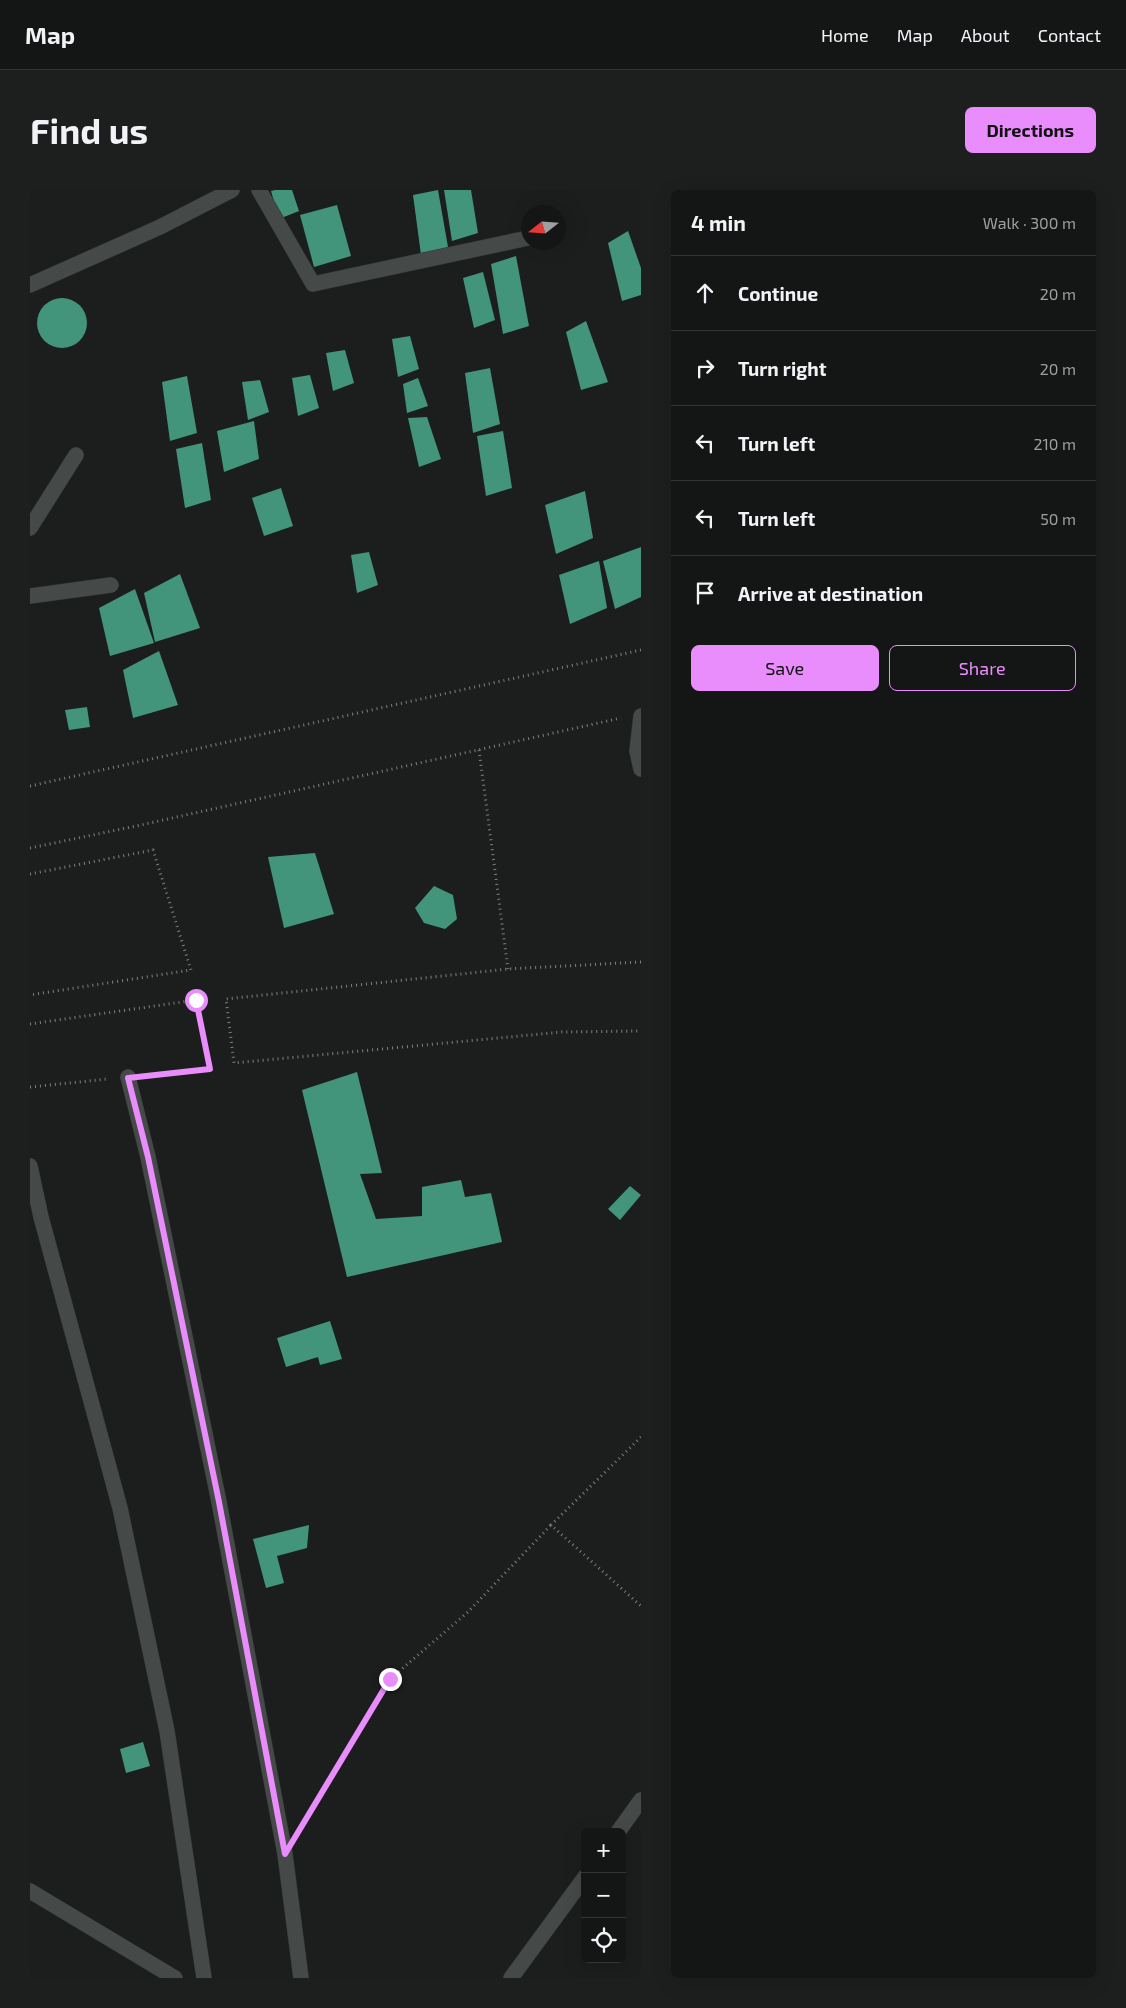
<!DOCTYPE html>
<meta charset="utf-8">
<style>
:root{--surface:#141616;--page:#1d1f1f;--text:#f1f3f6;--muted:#9d9fa1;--line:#333535;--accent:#ea8dfc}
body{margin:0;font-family:"Exo 2",sans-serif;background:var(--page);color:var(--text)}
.controls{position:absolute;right:15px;bottom:15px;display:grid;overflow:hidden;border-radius:8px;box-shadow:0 5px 20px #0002}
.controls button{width:45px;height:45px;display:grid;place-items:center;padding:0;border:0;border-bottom:1px solid var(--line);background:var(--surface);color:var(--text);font:25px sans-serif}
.compass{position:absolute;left:491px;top:15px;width:45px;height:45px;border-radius:50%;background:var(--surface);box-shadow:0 5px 20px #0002;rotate:253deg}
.stop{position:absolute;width:15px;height:15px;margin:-11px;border:4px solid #ea8dfc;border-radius:50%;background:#fff}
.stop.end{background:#ea8dfc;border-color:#fff;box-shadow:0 1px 5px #0008}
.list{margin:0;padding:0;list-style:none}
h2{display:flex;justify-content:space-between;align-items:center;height:65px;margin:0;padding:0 20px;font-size:21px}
h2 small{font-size:16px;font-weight:400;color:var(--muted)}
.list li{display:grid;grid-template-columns:32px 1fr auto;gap:15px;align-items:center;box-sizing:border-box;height:75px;padding:0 20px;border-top:1px solid var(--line)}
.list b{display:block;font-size:19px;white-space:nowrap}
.list em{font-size:16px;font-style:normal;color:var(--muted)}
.actions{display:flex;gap:10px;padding:15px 20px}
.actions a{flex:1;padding:11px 0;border:1px solid var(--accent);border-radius:8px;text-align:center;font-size:18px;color:var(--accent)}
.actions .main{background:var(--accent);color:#111}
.icon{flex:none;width:28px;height:28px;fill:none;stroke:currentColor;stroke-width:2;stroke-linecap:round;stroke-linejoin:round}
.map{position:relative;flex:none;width:611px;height:1788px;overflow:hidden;border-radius:8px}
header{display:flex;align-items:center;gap:30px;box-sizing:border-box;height:70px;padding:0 25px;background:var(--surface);border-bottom:1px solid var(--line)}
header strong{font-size:24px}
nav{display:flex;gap:28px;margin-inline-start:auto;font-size:18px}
.intro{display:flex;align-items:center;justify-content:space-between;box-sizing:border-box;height:120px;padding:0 30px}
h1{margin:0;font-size:35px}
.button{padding:12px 22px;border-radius:8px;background:var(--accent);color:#111;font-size:18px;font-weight:700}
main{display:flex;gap:30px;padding:0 30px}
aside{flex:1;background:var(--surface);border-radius:8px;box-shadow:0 5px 20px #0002}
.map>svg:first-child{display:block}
.building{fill:#42947b}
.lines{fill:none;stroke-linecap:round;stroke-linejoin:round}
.minor-casing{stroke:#363837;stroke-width:16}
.tertiary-casing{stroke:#363837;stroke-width:16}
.path{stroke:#7e807f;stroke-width:3;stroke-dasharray:1 4;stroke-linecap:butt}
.minor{stroke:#454948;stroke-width:15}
.tertiary{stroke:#454948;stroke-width:15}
.route{stroke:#ea8dfc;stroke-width:6}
</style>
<header>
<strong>Map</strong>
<nav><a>Home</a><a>Map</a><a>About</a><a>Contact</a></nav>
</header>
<div class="intro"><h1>Find us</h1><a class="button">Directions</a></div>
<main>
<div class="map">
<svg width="611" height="1788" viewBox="0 0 611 1788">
<rect width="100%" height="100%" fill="#1b1e1d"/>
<!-- building -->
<g class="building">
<path d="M 245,0 L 262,0 L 269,21 L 249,29 L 241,1 Z"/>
<path d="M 408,0 L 418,57 L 391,65 L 383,5 Z"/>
<path d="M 414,0 L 441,0 L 448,43 L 422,51 Z"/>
<path d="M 307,15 L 321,66 L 284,77 L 270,25 Z"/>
<path d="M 598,41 L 611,78 L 611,105 L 592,111 L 578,53 Z"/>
<path d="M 486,66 L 499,136 L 473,144 L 461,74 Z"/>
<path d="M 453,82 L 465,130 L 444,138 L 433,88 Z"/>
<circle cx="32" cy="133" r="25"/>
<path d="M 556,131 L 578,192 L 551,200 L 536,142 Z"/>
<path d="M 380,146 L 389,179 L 368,187 L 362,149 Z"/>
<path d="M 315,160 L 324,193 L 303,201 L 296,163 Z"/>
<path d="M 460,178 L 470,234 L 443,243 L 435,183 Z"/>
<path d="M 280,185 L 289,218 L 268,226 L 262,188 Z"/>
<path d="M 157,186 L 167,243 L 140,251 L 132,192 Z"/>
<path d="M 388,188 L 398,216 L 377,223 L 373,194 Z"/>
<path d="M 230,190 L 239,222 L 218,230 L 212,192 Z"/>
<path d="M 397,227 L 411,269 L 389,277 L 378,228 Z"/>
<path d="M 224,231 L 229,269 L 194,282 L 187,241 Z"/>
<path d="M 473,241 L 482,298 L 456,306 L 447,246 Z"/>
<path d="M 172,253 L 181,310 L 155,318 L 146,259 Z"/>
<path d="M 251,298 L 263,336 L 234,346 L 222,308 Z"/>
<path d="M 555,301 L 563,348 L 526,364 L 515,315 Z"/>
<path d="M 611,357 L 611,407 L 585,419 L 573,371 Z"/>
<path d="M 339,362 L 348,395 L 327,403 L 321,365 Z"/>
<path d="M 569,371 L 577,418 L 540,434 L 529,385 Z"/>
<path d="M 150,384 L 170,438 L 125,452 L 114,403 Z"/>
<path d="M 105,399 L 124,453 L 80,466 L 69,418 Z"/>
<path d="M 129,461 L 148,515 L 103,528 L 93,480 Z"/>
<path d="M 57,517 L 60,537 L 39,540 L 35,520 Z"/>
<path d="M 285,663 L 304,724 L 254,738 L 238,667 Z"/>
<path d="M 404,696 L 423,705 L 427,729 L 415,739 L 394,733 L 385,718 Z"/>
<path d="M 327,882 L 352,983 L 330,984 L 346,1029 L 392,1026 L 392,997 L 431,990 L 435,1007 L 461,1003 L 472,1052 L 317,1087 L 272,900 Z"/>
<path d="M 600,996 L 611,1005 L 590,1030 L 578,1019 Z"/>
<path d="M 300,1131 L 312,1169 L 290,1175 L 288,1167 L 256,1177 L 247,1148 Z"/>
<path d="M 279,1335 L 277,1358 L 247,1366 L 254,1393 L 236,1398 L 223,1349 Z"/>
<path d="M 113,1552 L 120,1576 L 96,1583 L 90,1559 Z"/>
</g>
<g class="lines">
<!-- minor casing -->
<g class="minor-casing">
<g id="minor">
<path d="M 229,0 L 283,94 L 498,48"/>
<path d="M 0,95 L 130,37 L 202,0"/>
<path d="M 0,338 L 46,265"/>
<path d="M 0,406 L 81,395"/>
<path d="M 611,526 L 607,561 L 611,579"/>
<path d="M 98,887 L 118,967 L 189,1312 L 255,1664 L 271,1788"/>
<path d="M 0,976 L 11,1027 L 90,1318 L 137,1541 L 174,1788"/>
<path d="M 0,1701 L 145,1788"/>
</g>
</g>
<!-- tertiary casing -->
<g class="tertiary-casing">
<g id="tertiary">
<path d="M 588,1642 L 611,1610"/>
<path d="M 481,1788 L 555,1687"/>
</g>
</g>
<!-- path -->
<g class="path">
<path d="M 449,560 L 478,779"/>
<path d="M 0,596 L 611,460"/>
<path d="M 0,658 L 111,635 L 591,528"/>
<path d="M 0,684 L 123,660 L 161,780 L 0,805"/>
<path d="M 611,772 L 478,779 L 196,809 L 204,873 L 532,842 L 611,841"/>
<path d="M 0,834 L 166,810 L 180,879 L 119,885"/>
<path d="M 0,897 L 78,889"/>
<path d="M 611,1247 L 521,1335 L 611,1416"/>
<path d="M 271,1638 L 360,1489 L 438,1422 L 521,1335"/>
</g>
<!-- minor -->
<use href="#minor" class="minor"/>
<!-- tertiary -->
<use href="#tertiary" class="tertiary"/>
</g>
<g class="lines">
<!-- route -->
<path class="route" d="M 166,810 L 180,879 L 98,888 L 118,967 L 189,1312 L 255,1664 L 360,1489"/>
</g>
</svg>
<div class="controls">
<button>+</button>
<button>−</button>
<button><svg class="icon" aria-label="locate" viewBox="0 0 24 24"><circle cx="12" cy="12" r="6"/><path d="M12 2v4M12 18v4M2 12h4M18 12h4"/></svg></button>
</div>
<svg class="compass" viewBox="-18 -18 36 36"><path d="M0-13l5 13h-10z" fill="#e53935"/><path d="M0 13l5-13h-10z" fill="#9d9fa1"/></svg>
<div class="stop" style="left:166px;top:810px"></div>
<div class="stop end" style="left:360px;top:1489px"></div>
</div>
<aside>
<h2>4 min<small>Walk · 300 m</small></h2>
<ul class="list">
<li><svg class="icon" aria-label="ahead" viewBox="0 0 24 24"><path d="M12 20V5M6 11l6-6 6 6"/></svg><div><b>Continue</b></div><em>20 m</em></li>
<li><svg class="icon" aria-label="right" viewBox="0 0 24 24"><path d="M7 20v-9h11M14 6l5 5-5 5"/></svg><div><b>Turn right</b></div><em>20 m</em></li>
<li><svg class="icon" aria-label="left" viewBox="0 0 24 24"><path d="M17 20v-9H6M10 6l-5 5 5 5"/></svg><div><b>Turn left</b></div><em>210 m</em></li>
<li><svg class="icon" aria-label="left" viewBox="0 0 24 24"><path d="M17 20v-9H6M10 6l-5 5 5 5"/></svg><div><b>Turn left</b></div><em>50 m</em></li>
<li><svg class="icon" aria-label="arrive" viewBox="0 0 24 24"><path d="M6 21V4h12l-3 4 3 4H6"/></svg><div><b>Arrive at destination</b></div></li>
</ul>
<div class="actions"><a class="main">Save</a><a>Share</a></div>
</aside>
</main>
